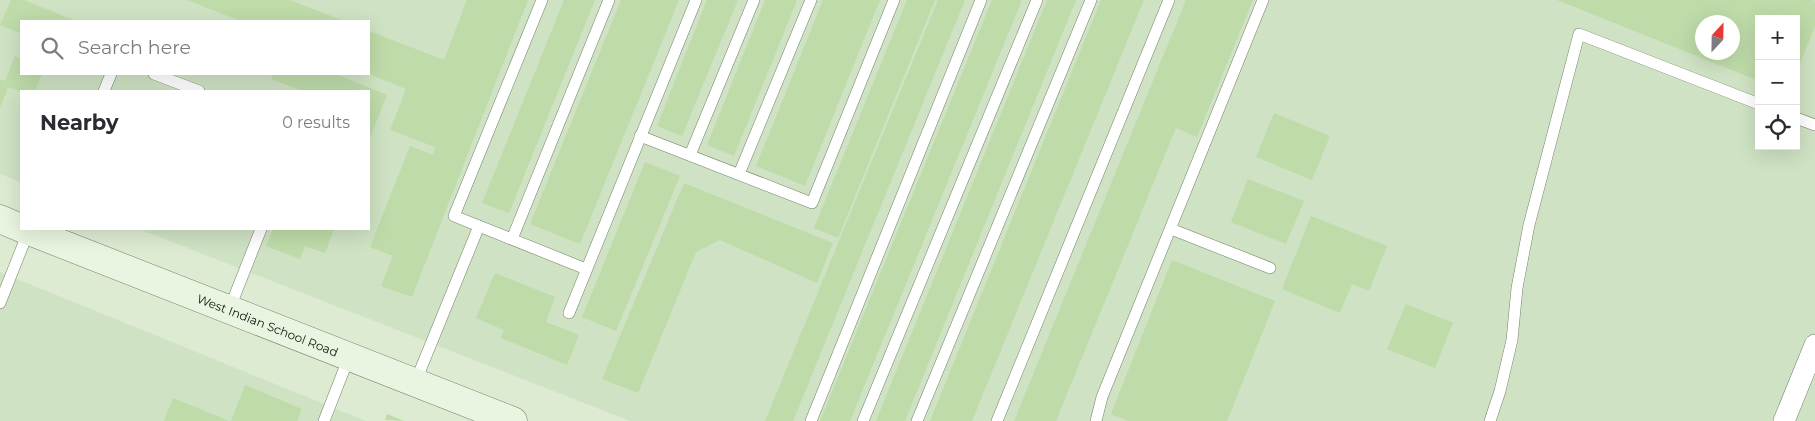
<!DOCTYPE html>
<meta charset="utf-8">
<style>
:root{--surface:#fff;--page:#f2f2f3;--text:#2b2b33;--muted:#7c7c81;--line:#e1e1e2}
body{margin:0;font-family:Montserrat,sans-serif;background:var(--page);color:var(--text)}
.controls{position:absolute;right:15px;top:15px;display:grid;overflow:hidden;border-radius:0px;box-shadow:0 5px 20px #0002}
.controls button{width:45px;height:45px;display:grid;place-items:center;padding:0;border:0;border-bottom:1px solid var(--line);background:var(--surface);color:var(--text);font:25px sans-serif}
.compass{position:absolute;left:1695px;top:15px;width:45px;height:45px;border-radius:50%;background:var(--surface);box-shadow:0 5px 20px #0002;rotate:22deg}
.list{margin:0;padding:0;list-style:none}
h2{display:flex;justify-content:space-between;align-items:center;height:65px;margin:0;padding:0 20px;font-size:21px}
h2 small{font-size:16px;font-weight:400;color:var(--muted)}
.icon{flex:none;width:28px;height:28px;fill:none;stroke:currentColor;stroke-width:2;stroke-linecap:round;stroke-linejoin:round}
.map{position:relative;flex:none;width:1815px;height:421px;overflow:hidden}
.search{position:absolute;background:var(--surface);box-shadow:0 5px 20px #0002;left:20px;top:20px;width:350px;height:55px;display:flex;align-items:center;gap:12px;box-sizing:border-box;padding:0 18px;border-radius:0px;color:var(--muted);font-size:19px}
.panel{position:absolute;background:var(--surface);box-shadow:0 5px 20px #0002;left:20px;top:90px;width:350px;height:140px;border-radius:0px}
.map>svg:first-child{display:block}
.built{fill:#cfe2c3;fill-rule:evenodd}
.building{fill:#bedba9;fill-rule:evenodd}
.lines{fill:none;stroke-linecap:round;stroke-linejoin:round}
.service-casing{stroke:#74816b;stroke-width:12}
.minor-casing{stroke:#74816b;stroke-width:22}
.secondary-casing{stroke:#74816b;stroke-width:29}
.service{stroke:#fff;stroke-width:11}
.minor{stroke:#fff;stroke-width:21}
.secondary{stroke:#e9f5e0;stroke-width:28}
.labels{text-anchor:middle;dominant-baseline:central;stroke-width:4;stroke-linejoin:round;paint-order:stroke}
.street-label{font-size:12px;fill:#12170e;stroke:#eaf9e0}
</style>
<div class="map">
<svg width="1815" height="421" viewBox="0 0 1815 421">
<rect width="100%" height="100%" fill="#ddebd3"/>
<!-- built -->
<g class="built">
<path d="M 0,0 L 1815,0 L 1815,421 L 630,421 L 139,229 L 369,229 L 369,91 L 21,91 L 21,182 L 0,174 ZM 1759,19 L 1796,19 L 1796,146 L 1759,146 ZM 21,21 L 369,21 L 369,74 L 21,74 ZM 1702,22 L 1732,22 L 1732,52 L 1702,52 Z"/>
<path d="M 0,272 L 366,421 L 0,421 Z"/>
</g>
<!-- building -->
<g class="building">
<path d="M 11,0 L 24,0 L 76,21 L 21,21 L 21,34 L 0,25 Z"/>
<path d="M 187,0 L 290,0 L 344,21 L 241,21 Z"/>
<path d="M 467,0 L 528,0 L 412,297 L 381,286 L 393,256 L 370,247 L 410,146 L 433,155 L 435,147 L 390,130 L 406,89 L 369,74 L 369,31 L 444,60 Z"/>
<path d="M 564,0 L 595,0 L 509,213 L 482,203 Z"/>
<path d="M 621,0 L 679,0 L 580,244 L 530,224 Z"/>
<path d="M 707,0 L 738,0 L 682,136 L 657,126 Z"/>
<path d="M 765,0 L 797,0 L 734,156 L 707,145 Z"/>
<path d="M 823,0 L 880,0 L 805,186 L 756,166 Z"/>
<path d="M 907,0 L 935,0 L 838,238 L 814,228 Z"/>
<path d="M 938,0 L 965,0 L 793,421 L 765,421 Z"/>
<path d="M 992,0 L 1022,0 L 850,421 L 820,421 Z"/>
<path d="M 1047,0 L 1076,0 L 905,421 L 876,421 Z"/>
<path d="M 1101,0 L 1144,0 L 972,421 L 930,421 Z"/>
<path d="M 1186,0 L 1253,0 L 1197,137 L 1176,128 L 1056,421 L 1014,421 Z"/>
<path d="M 1557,0 L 1812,0 L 1815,1 L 1815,27 L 1796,73 L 1796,19 L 1759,19 L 1759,81 ZM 1702,22 L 1732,22 L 1732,52 L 1702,52 Z"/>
<path d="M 15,56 L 21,59 L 21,74 L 42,74 L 35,91 L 21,92 L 8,87 L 0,108 L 0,79 L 5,81 Z"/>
<path d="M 273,74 L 336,74 L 387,95 L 369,140 L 369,91 L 302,91 L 271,79 Z"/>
<path d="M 1274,113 L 1330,136 L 1312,180 L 1256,157 Z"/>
<path d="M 645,162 L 680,176 L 616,331 L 582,317 Z"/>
<path d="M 1248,179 L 1304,201 L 1286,244 L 1231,222 Z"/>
<path d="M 684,183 L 833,243 L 817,283 L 720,240 L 696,252 L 638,393 L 602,379 Z"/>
<path d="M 1311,216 L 1387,246 L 1369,291 L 1352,284 L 1340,313 L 1282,289 Z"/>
<path d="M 273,229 L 334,229 L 325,253 L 305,246 L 300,259 L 266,246 Z"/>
<path d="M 1172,260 L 1275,301 L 1227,421 L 1128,421 L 1111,414 Z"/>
<path d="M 495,273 L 555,297 L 546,322 L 579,335 L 567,365 L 501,338 L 504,330 L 476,318 Z"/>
<path d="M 1406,304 L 1453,323 L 1435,368 L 1387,349 Z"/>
<path d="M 245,385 L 302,409 L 297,421 L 231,421 Z"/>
<path d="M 173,398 L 229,421 L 164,421 Z"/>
<path d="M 387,414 L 404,421 L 385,420 Z"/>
</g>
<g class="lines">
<!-- service casing -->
<g class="service-casing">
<g id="service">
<path d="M 542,0 L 454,216 L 586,269"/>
<path d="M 154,74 L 199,91"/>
<path d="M 104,91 L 111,74"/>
<path d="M 1796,118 L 1815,125"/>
<path d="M 640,136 L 812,203 L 894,0"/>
<path d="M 690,155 L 754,0"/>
<path d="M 739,174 L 811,0"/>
<path d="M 1171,229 L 1270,268"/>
<path d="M 512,239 L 609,0"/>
<path d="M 0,303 L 29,230"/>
<path d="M 229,310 L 261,229"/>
<path d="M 569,313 L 696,0"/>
<path d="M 415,383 L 479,226"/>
<path d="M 324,421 L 349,357"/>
<path d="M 811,421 L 981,0"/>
<path d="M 863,421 L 1037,0"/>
<path d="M 917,421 L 1091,0"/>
<path d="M 997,421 L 1169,0"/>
<path d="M 1096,421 L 1102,397 L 1263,0"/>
<path d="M 1490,421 L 1500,391 L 1512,340 L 1517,288 L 1529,225 L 1579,34 L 1759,104"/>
</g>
</g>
<!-- minor casing -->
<g class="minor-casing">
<path id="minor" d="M 1784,421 L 1815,345"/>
</g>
<!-- secondary casing -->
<g class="secondary-casing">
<g id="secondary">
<path d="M 0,219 L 21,228"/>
<path id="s1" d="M 24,229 L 513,421"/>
</g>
</g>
<!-- service -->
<use href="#service" class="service"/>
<!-- minor -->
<use href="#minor" class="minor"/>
<!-- secondary -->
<use href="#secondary" class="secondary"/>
</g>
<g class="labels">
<!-- street labels -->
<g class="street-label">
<text stroke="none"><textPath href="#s1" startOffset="262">West Indian School Road</textPath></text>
</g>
</g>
</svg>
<div class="controls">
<button>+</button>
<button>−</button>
<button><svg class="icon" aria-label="locate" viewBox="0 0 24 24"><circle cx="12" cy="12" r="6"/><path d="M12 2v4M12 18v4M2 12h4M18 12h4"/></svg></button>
</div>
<svg class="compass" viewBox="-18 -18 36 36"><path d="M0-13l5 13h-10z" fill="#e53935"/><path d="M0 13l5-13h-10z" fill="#7c7c81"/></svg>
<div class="search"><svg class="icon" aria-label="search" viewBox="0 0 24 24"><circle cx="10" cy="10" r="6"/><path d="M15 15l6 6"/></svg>Search here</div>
<section class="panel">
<h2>Nearby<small>0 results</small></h2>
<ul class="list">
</ul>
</section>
</div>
